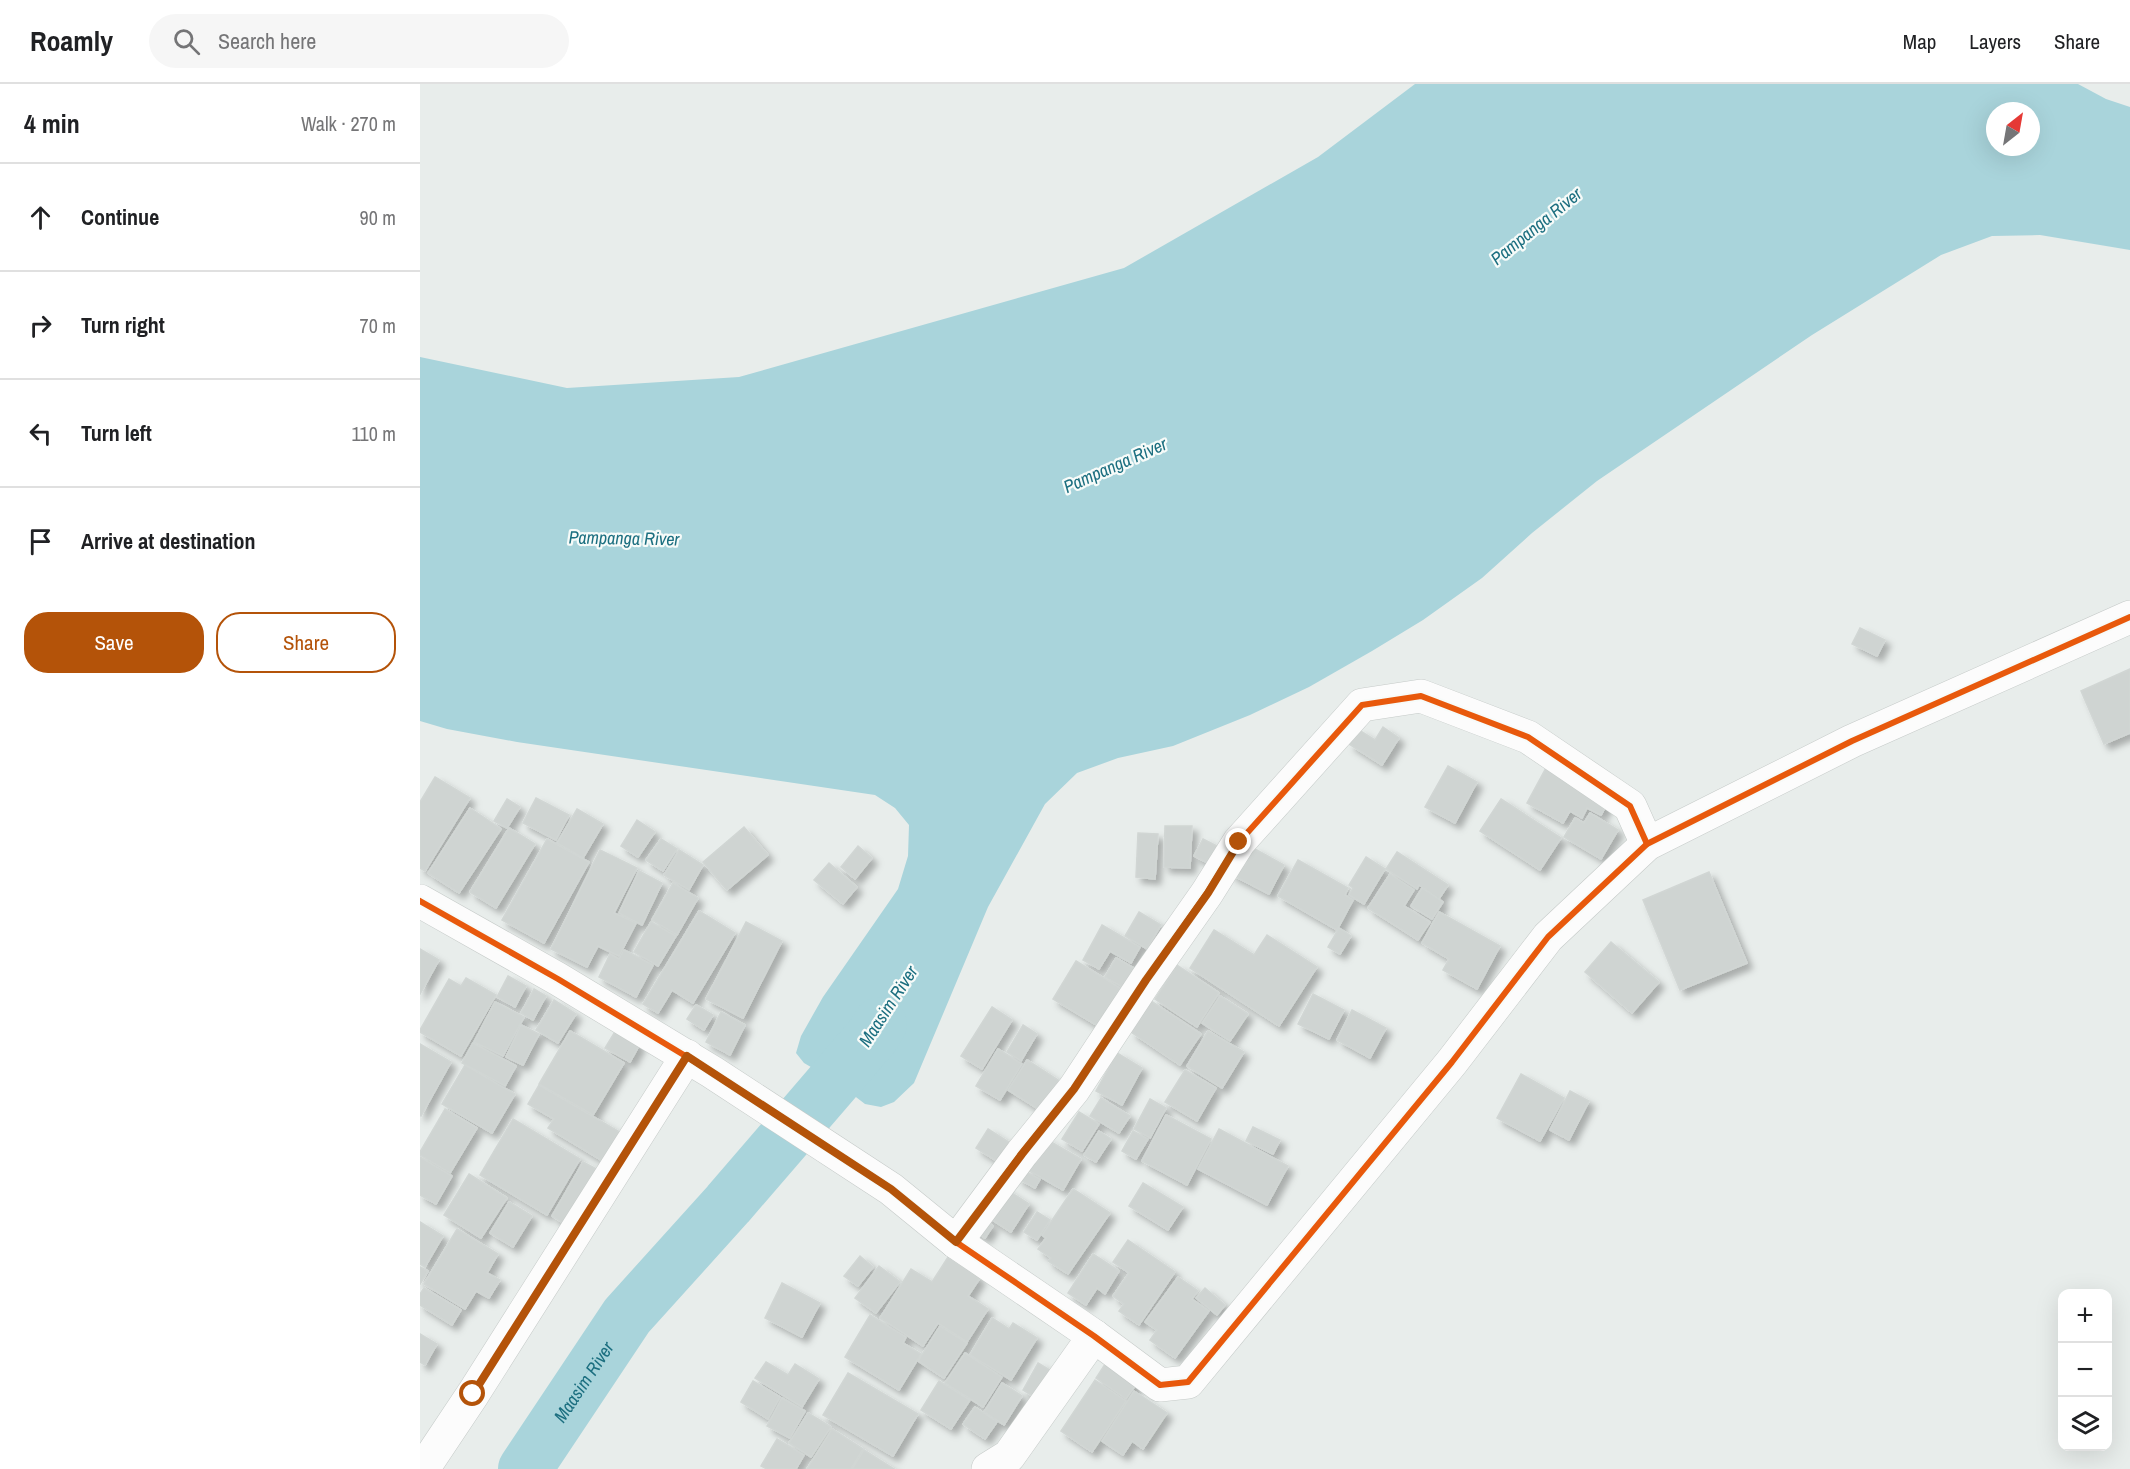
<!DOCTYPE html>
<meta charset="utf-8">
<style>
:root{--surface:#fff;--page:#f6f6f6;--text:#202124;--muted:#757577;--line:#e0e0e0;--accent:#b45309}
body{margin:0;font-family:"Archivo Narrow",sans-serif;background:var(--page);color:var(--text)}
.controls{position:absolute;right:18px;bottom:18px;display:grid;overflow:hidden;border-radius:12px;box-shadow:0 6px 24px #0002}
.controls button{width:54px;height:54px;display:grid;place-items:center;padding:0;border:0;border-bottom:2px solid var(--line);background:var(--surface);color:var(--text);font:30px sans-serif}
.compass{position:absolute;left:1566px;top:18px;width:54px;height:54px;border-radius:50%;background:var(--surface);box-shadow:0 6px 24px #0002;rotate:31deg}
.stop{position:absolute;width:18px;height:18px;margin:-14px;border:4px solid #b45309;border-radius:50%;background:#fff}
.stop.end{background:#b45309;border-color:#fff;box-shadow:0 2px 6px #0008}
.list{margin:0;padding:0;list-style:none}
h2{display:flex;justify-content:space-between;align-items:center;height:78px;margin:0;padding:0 24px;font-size:26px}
h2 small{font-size:20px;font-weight:400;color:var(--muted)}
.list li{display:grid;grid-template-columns:39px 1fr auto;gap:18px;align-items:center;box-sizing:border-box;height:108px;padding:0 24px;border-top:2px solid var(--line)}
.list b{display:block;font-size:22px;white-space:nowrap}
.list em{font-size:20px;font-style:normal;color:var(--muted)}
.actions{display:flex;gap:12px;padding:18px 24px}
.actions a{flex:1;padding:14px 0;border:2px solid var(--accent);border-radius:24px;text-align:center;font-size:21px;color:var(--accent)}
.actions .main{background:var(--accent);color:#fff}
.icon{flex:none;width:33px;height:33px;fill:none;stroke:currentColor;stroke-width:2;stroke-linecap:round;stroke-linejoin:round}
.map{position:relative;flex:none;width:1710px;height:1385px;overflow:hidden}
header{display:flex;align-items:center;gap:36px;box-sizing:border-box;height:84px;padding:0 30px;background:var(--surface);border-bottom:2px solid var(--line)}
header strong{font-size:28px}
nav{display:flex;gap:33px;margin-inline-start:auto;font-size:21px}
.search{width:420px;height:54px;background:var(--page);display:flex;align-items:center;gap:15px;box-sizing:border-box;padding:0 21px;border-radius:33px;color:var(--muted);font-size:22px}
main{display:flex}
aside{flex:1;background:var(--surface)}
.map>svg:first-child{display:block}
.water{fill:#a9d4db;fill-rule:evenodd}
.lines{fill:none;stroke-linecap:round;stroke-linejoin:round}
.river{stroke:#a9d4db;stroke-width:54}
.building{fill:#cfd4d2;stroke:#d1d6d4;stroke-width:1.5;filter:url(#shadow)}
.minor-casing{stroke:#c5cac8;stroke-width:34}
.minor{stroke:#fcfcfc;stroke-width:33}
.cycleway-casing{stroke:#f7fbf9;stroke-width:10}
.cycleway{stroke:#e8590c;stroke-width:6}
.route{stroke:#b45309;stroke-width:8}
.labels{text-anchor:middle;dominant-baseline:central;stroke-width:4.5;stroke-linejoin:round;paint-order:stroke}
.water-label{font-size:18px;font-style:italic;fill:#1c6f80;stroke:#f7fbf9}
</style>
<header>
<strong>Roamly</strong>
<div class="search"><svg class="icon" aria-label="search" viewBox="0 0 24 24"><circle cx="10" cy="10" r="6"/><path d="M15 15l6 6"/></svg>Search here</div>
<nav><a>Map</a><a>Layers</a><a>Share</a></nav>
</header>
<main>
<aside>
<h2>4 min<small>Walk · 270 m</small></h2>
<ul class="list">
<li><svg class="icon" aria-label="ahead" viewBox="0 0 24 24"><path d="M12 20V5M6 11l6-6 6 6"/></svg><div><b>Continue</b></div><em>90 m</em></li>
<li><svg class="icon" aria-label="right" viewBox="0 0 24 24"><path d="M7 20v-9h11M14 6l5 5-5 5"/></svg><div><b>Turn right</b></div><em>70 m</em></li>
<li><svg class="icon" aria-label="left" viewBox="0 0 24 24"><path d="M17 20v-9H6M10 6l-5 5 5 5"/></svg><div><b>Turn left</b></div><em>110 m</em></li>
<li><svg class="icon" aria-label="arrive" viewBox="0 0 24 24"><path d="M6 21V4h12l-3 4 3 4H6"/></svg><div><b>Arrive at destination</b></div></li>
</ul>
<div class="actions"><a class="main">Save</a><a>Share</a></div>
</aside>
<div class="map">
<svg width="1710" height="1385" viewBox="0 0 1710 1385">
<defs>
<filter id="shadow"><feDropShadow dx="5.5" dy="5.5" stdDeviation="3" flood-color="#0004"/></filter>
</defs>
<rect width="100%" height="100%" fill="#e8edeb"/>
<!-- water -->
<path class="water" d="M 995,0 L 1658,0 L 1686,15 L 1710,23 L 1710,166 L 1620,151 L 1572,152 L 1521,171 L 1392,251 L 1177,397 L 1112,449 L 1062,494 L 1003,536 L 952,567 L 889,603 L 830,631 L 753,662 L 698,674 L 657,689 L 625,720 L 568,823 L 494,999 L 474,1018 L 461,1023 L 445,1020 L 415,997 L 384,979 L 376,969 L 381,952 L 403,913 L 478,805 L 488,772 L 489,741 L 475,724 L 455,711 L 97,658 L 27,645 L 0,637 L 0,273 L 147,304 L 319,293 L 704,184 L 898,73 ZM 1575,27 L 1611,27 L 1611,63 L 1575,63 Z"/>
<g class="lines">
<!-- river -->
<path class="river" id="s1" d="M 105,1385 L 207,1232 L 308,1120 L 414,997 L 454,950 L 460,940"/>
</g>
<!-- building -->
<g class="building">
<path d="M 1440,544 L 1465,556 L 1457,572 L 1432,560 Z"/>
<path d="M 1710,585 L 1710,649 L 1684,660 L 1661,607 Z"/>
<path d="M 963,643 L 979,654 L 962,681 L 929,660 L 939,646 L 955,656 Z"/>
<path d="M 1028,682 L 1057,698 L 1035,739 L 1005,723 Z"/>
<path d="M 1127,682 L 1189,717 L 1181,731 L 1167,724 L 1162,734 L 1150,727 L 1143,739 L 1107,719 Z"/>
<path d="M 15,693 L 50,714 L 5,787 L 0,784 L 0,718 Z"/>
<path d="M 116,714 L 149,731 L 136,756 L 103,739 Z"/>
<path d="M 87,715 L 100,723 L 87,744 L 74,737 Z"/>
<path d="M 1081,715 L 1141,754 L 1120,786 L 1060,747 Z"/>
<path d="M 50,724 L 81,745 L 39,809 L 8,789 Z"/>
<path d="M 157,725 L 183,740 L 163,774 L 137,759 Z"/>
<path d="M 1170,729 L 1198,746 L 1181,775 L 1144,753 L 1155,734 L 1164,739 Z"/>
<path d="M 217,736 L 235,748 L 218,773 L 201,762 Z"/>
<path d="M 745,742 L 772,742 L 770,784 L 744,783 Z"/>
<path d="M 324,743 L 348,771 L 307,806 L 283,778 Z"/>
<path d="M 89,744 L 115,760 L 76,824 L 50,808 Z"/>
<path d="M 718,749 L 738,750 L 735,795 L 716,793 Z"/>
<path d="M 127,755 L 169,778 L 124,859 L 82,836 Z"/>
<path d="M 241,755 L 257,765 L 243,787 L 226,776 Z"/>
<path d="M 783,755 L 803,765 L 794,782 L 774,772 Z"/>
<path d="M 438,762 L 452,774 L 435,795 L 421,783 Z"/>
<path d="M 833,764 L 864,781 L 849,810 L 810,790 L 817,777 L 825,781 Z"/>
<path d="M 180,766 L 217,784 L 194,829 L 216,839 L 199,872 L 178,862 L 167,883 L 131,865 Z"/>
<path d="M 259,766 L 283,781 L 269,806 L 244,791 Z"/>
<path d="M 977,768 L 1028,801 L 1019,815 L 999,801 L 997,805 L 966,785 Z"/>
<path d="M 946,773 L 965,785 L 944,820 L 929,811 L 933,804 L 929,801 Z"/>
<path d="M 878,776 L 928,804 L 925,811 L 933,816 L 917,846 L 858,812 Z"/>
<path d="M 409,779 L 437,803 L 423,820 L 394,796 Z"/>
<path d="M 219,787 L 242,799 L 222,841 L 199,829 Z"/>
<path d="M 1289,788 L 1327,879 L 1260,906 L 1223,816 Z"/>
<path d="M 970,790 L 994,806 L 984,822 L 1010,838 L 998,856 L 948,824 Z"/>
<path d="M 253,799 L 278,814 L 257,851 L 232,836 Z"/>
<path d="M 1002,804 L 1023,818 L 1012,835 L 991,822 Z"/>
<path d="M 279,827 L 315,849 L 273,919 L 252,906 L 238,929 L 223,920 Z"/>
<path d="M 719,828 L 741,841 L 727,865 L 705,852 Z"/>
<path d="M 1019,828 L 1080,862 L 1057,905 L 1023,886 L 1029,875 L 1002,859 Z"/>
<path d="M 231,838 L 256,852 L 238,882 L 214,868 Z"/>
<path d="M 326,838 L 362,857 L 323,934 L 286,915 Z"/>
<path d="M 682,841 L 720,863 L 711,879 L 690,867 L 679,885 L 663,876 Z"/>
<path d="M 919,844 L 931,852 L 920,870 L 908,863 Z"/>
<path d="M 794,846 L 834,871 L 847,851 L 897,883 L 859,942 L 770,884 Z"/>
<path d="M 1191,858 L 1239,898 L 1212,929 L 1165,888 Z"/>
<path d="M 0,865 L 19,876 L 0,910 Z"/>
<path d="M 204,866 L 233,881 L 216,913 L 179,893 L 190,870 L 199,875 Z"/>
<path d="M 696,874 L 721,888 L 709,907 L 685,893 Z"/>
<path d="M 656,877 L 710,910 L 688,948 L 633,915 Z"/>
<path d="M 757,881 L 799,909 L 777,943 L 735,915 Z"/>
<path d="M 88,892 L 106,902 L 95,923 L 77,913 Z"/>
<path d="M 46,894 L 76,911 L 41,972 L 0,948 L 0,946 L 29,895 L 41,902 Z"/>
<path d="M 114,905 L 126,912 L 113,936 L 101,929 Z"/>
<path d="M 893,910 L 924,926 L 909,955 L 878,940 Z"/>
<path d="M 800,912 L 828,930 L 810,957 L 782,939 Z"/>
<path d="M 134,916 L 156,930 L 138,959 L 116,946 Z"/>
<path d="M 731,917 L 781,950 L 760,981 L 711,948 Z"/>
<path d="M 75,918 L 104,933 L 83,972 L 54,958 Z"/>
<path d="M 276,921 L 293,931 L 284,946 L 267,935 Z"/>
<path d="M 572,923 L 592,936 L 562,985 L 541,972 Z"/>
<path d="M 932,926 L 966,944 L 950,974 L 917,956 Z"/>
<path d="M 301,928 L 325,941 L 310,971 L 286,958 Z"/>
<path d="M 101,941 L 119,950 L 103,981 L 86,973 Z"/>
<path d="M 603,941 L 617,950 L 601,977 L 587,968 Z"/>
<path d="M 196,946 L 220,960 L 210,978 L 185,964 Z"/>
<path d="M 150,947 L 204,979 L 173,1031 L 119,1000 Z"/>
<path d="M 788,947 L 824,968 L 802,1004 L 767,982 Z"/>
<path d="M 53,959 L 96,982 L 85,1002 L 42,979 Z"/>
<path d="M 0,960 L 31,978 L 1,1032 L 0,1031 Z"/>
<path d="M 578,965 L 602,980 L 580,1016 L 556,1002 Z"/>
<path d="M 697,969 L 722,984 L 702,1021 L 676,1007 Z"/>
<path d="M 607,976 L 641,998 L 623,1028 L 588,1006 Z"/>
<path d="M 45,981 L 95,1010 L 72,1049 L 22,1020 Z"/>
<path d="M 765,986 L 796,1004 L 777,1037 L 745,1018 Z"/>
<path d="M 1101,990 L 1144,1014 L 1120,1057 L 1077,1034 Z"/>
<path d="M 119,1001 L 203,1050 L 186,1079 L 128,1044 L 134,1035 L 108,1020 Z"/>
<path d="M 1150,1007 L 1169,1017 L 1149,1056 L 1130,1046 Z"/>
<path d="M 681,1014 L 710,1032 L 699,1049 L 670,1032 Z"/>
<path d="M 730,1015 L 746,1024 L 730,1054 L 714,1045 Z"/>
<path d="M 25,1025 L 57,1044 L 30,1089 L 0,1071 L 0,1068 Z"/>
<path d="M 659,1028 L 679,1040 L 662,1067 L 642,1055 Z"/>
<path d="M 746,1031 L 791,1055 L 767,1101 L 722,1077 Z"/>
<path d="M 93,1035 L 160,1075 L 127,1131 L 60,1091 Z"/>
<path d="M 833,1043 L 860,1056 L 853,1070 L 826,1057 Z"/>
<path d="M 568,1045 L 595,1062 L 583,1081 L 556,1064 Z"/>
<path d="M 799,1045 L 868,1082 L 847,1121 L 778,1085 Z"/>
<path d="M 679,1047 L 691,1055 L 676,1078 L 664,1071 Z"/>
<path d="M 713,1047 L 728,1055 L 716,1075 L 702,1067 Z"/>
<path d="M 624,1054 L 661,1075 L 643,1106 L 606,1085 Z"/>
<path d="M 0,1073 L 32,1092 L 16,1120 L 0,1111 Z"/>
<path d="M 163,1078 L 182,1088 L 150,1143 L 132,1132 Z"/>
<path d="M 602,1086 L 620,1095 L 615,1104 L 597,1094 Z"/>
<path d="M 49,1090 L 87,1114 L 61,1154 L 24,1131 Z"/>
<path d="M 723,1099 L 763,1123 L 748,1146 L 709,1122 Z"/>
<path d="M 581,1102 L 609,1120 L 591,1148 L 563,1130 Z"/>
<path d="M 653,1105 L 690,1129 L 648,1190 L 628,1177 L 631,1174 L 618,1165 L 626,1154 L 622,1151 Z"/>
<path d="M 89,1118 L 112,1132 L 93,1163 L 70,1149 Z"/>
<path d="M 617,1128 L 630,1136 L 617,1156 L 604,1148 Z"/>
<path d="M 556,1131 L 573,1142 L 565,1154 L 548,1143 Z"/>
<path d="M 0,1138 L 23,1152 L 5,1183 L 0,1180 Z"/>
<path d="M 37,1145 L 78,1170 L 67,1189 L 80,1196 L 69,1214 L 56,1207 L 45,1225 L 4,1200 Z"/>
<path d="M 708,1156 L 755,1188 L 719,1241 L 699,1227 L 704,1220 L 693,1212 L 709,1189 L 693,1178 Z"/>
<path d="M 673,1170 L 699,1187 L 685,1210 L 677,1204 L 666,1221 L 648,1209 Z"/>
<path d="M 440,1172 L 453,1183 L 438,1202 L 424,1192 Z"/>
<path d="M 528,1173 L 560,1194 L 548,1212 L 568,1225 L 547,1258 L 518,1239 L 503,1262 L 460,1234 L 491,1185 L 512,1198 Z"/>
<path d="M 459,1182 L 480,1198 L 456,1229 L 435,1214 Z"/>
<path d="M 0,1183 L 8,1187 L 0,1200 Z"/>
<path d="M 758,1193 L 778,1207 L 772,1215 L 789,1227 L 755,1274 L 730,1256 L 737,1246 L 725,1238 Z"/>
<path d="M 362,1199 L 400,1219 L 382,1253 L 345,1234 Z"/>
<path d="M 4,1204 L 41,1226 L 32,1241 L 0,1221 L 0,1210 Z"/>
<path d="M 785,1204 L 805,1221 L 797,1231 L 776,1214 Z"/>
<path d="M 450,1231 L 486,1253 L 483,1259 L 501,1270 L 479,1306 L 425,1273 Z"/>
<path d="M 572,1234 L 589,1245 L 593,1239 L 617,1254 L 591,1296 L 550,1271 Z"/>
<path d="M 520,1242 L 547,1259 L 524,1294 L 498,1277 Z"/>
<path d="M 0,1250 L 17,1260 L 5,1281 L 0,1278 Z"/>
<path d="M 545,1269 L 582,1293 L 563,1323 L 525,1299 Z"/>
<path d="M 689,1274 L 720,1295 L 706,1315 L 676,1294 Z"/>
<path d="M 346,1278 L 368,1291 L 375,1280 L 399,1295 L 382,1323 L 335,1294 Z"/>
<path d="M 618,1279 L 640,1292 L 624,1319 L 603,1306 Z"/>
<path d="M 428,1289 L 498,1330 L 473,1372 L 403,1331 Z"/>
<path d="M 675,1296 L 706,1317 L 672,1368 L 641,1347 Z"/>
<path d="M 333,1297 L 360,1313 L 348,1335 L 321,1318 Z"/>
<path d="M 519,1297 L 550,1316 L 531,1345 L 501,1326 Z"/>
<path d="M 582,1299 L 602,1312 L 584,1341 L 564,1328 Z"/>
<path d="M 714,1307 L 747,1329 L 723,1365 L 712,1357 L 703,1371 L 682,1357 Z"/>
<path d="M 362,1314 L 385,1327 L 370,1354 L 347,1342 Z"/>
<path d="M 555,1323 L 577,1338 L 565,1355 L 543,1340 Z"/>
<path d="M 388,1329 L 411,1343 L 391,1373 L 369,1359 Z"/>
<path d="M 412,1345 L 443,1365 L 431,1385 L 387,1385 Z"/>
<path d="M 357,1355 L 384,1371 L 376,1385 L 347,1385 L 341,1382 Z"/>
<path d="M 444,1366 L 474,1385 L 432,1385 Z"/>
</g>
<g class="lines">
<!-- minor casing -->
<g class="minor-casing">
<g id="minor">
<path d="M 0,817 L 138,895 L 292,988 L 471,1105 L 536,1158 L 674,1252 L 740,1301 L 768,1298 L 1032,978 L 1128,853 L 1227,760 L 1432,657 L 1710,533"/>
<path d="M 536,1158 L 602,1069 L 654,1005 L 726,896 L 787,809 L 819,758 L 942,621 L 1001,612 L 1108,653 L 1210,722 L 1227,760"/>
<path d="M 3,1385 L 53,1310 L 267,972"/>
<path d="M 568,1385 L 589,1372 L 674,1252"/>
</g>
</g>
<!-- minor -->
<use href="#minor" class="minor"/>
<!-- cycleway casing -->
<g class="cycleway-casing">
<g id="cycleway">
<path d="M 0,817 L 138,895 L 292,988 L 471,1105 L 536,1158 L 674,1252 L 740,1301 L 768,1298 L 1032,978 L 1128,853 L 1227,760 L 1432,657 L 1710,533"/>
<path d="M 536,1158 L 602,1069 L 654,1005 L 726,896 L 787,809 L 819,758 L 942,621 L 1001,612 L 1108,653 L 1210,722 L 1227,760"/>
</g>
</g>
<!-- cycleway -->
<use href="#cycleway" class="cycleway"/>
</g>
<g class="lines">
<!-- route -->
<path class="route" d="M 53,1310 L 267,972 L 471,1105 L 536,1158 L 602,1070 L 654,1005 L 726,896 L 788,809 L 819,758"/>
</g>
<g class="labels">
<!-- water labels -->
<g class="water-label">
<text transform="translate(1116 142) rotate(-39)">Pampanga River</text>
<text transform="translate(695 381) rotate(-24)">Pampanga River</text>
<text transform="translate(204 454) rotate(1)">Pampanga River</text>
<text transform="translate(468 922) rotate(-57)">Maasim River</text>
<text stroke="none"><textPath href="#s1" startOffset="105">Maasim River</textPath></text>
</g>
</g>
</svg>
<div class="controls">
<button>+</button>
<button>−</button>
<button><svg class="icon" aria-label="layers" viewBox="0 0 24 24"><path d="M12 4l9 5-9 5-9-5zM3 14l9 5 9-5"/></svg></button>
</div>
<svg class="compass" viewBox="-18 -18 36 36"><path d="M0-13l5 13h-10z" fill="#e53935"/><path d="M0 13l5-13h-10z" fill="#757577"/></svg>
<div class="stop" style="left:53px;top:1310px"></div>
<div class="stop end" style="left:819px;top:758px"></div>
</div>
</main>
